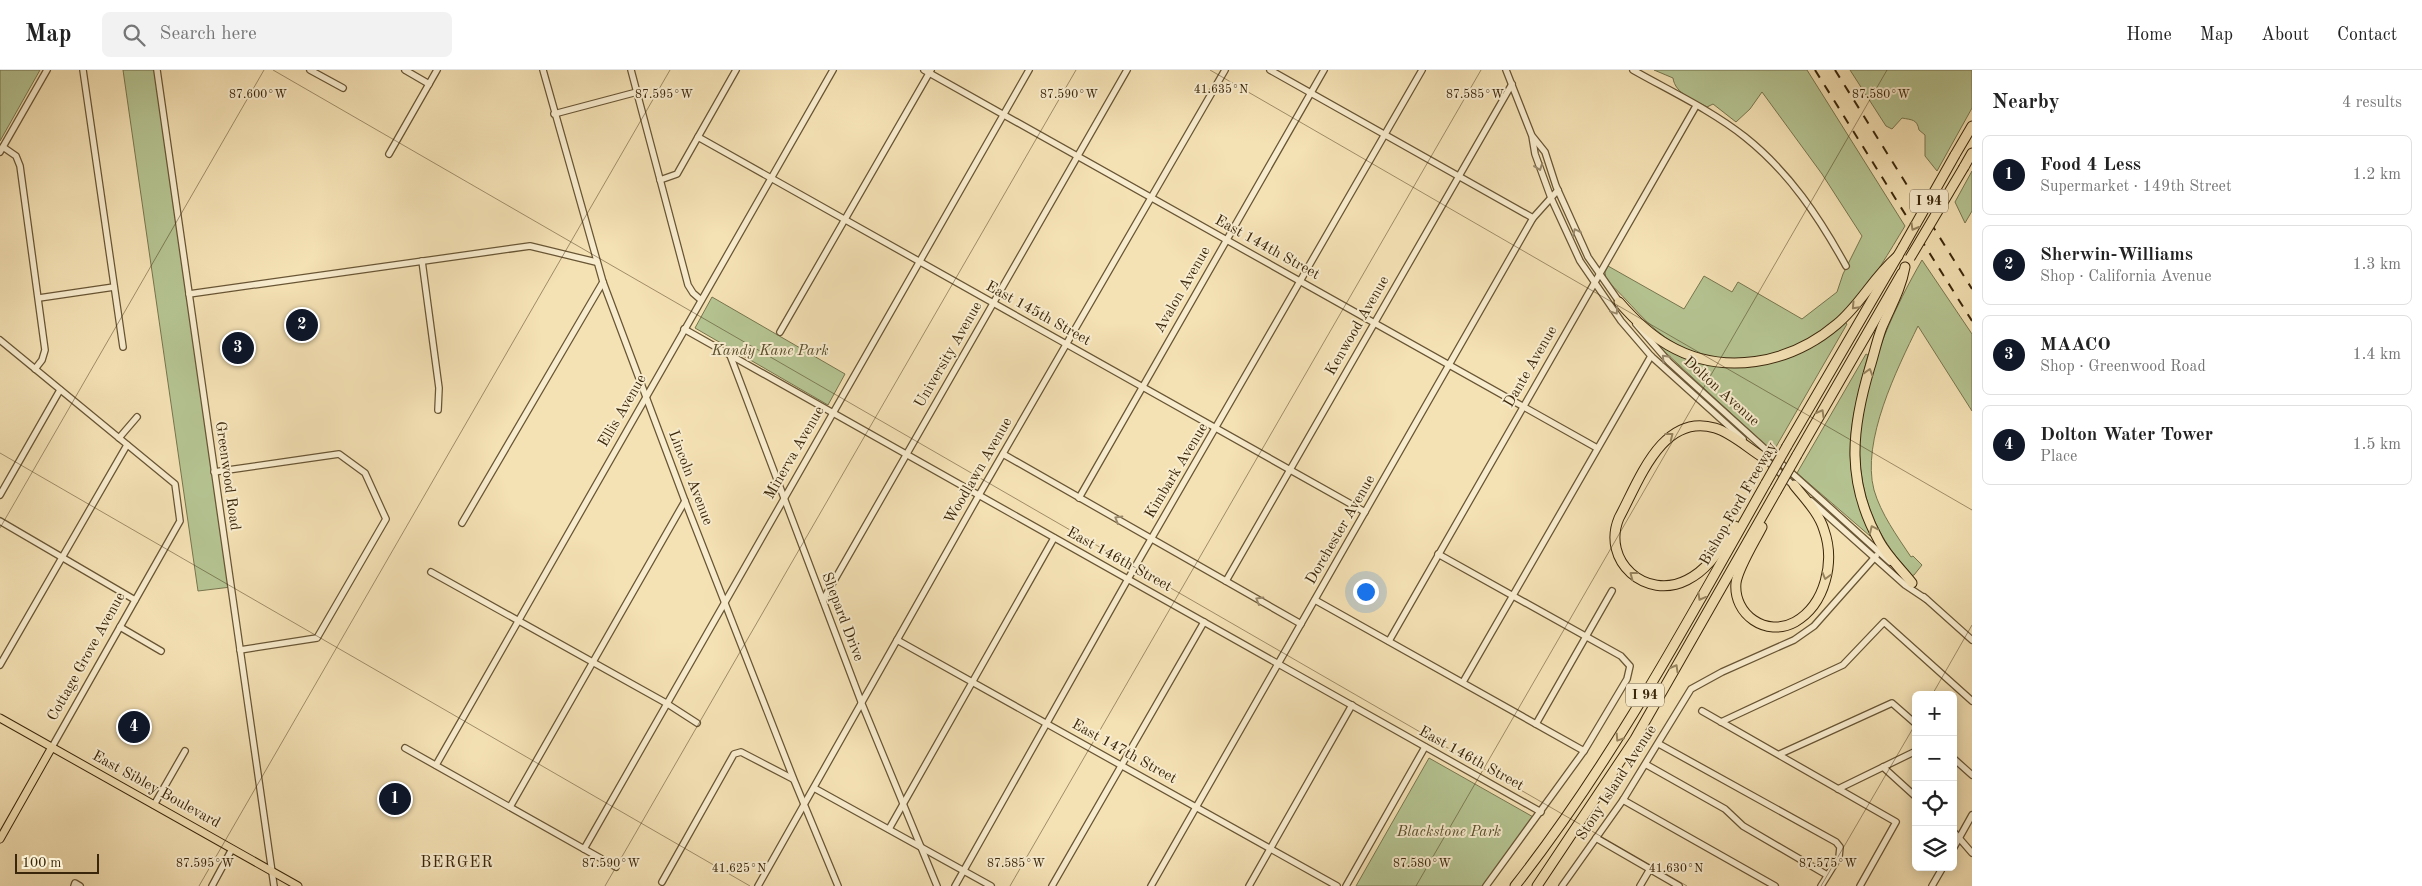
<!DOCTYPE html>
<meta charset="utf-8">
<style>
:root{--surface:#fff;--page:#f2f2f2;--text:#222;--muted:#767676;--line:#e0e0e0;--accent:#111827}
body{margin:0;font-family:"Old Standard TT",serif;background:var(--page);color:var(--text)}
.controls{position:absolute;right:15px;bottom:15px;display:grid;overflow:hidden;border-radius:8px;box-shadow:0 2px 12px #0003}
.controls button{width:45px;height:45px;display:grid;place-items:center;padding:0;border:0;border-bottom:1px solid var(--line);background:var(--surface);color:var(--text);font:25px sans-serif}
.scale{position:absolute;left:15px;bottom:12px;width:84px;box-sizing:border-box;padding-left:5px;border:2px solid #3a260a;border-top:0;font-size:14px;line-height:18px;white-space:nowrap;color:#3a260a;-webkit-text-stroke:4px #f8ecce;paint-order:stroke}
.you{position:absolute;left:1365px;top:521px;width:18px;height:18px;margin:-12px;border:4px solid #fff;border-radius:50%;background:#1a73e8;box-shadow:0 0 0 8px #1a73e833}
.badge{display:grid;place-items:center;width:32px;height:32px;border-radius:50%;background:var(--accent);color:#fff;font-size:16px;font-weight:700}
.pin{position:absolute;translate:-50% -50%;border:2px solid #fff;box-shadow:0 1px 5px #0006}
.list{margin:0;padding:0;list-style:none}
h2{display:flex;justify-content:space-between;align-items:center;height:65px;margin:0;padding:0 20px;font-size:21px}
h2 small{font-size:16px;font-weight:400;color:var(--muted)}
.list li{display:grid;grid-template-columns:32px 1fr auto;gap:15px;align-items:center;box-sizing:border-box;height:80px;margin:0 10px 10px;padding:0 10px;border:1px solid var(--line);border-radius:8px}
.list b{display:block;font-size:19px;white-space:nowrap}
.list p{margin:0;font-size:16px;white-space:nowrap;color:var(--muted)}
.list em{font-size:16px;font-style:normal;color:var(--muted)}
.icon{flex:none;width:28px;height:28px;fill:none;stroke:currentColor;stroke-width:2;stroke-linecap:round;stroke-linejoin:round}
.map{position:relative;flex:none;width:1972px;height:816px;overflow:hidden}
header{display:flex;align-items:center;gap:30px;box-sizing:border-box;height:70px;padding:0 25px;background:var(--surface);border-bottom:1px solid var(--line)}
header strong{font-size:24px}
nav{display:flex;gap:28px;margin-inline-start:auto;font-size:18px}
.search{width:350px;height:45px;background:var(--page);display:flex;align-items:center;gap:12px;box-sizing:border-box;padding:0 18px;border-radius:8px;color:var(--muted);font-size:19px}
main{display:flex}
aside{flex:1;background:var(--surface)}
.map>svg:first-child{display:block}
.green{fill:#b5c492;stroke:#78754e}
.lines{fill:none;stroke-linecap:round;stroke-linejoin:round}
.minor-casing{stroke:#685534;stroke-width:8}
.major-casing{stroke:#3a260a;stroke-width:9}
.highway-casing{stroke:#3a260a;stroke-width:11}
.minor{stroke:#f8ecce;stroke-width:5.5}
.major{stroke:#f4e1b4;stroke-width:7}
.highway{stroke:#f4e1b4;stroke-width:9}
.rail{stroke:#3a260a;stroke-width:2;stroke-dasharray:9 9;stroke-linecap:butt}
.highway-bridge-casing{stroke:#3a260a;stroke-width:11;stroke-linecap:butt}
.highway-bridge{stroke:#f4e1b4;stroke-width:9}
.oneway{stroke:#99896c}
.oneway2{stroke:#97845f}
.ticks{fill:none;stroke:#3a260a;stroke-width:1;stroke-opacity:0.45}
.labels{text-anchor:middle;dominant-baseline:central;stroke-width:4;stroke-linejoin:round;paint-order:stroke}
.shield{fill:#f8ecce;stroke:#736145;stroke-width:1}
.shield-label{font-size:14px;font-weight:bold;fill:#3a260a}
.street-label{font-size:15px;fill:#3a260a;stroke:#f8ecce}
.park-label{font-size:15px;font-style:italic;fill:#594e2c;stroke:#f8ecce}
.neighbourhood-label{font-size:16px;letter-spacing:1px;fill:#3a260a;stroke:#f8ecce}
.ticks-label{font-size:12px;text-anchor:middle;fill:#3a260a;stroke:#f8ecce;stroke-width:4;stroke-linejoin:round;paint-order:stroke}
</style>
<header>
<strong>Map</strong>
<div class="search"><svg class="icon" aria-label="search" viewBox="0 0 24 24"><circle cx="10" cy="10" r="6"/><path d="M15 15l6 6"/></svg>Search here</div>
<nav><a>Home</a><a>Map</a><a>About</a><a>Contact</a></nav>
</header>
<main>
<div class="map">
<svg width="1972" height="816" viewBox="0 0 1972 816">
<rect width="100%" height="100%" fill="#f4e1b4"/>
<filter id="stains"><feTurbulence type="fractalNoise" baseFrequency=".004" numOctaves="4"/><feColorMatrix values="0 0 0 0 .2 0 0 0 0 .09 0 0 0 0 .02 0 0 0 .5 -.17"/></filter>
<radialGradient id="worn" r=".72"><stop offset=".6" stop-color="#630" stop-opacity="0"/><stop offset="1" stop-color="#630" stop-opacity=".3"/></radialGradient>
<!-- green -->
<g class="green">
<path d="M 0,0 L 40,0 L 0,71 Z"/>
<path d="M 123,0 L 156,0 L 231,517 L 198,521 Z"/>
<path d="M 1654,0 L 1807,0 L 1905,156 C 1889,182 1874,209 1854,232 C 1809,282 1738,308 1676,274 C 1647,258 1630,231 1606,210 L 1605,202 L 1608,196 L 1684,239 L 1704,206 L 1732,222 L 1738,212 L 1802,249 L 1837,222 L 1843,204 L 1862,166 L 1822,104 L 1762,22 L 1750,39 L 1736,52 L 1713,34 L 1707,37 C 1695,30 1675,24 1673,8 Z"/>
<path d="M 1850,0 L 1972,0 L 1972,38 L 1937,101 L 1925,86 L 1925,65 L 1919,60 C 1917,49 1912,50 1902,48 L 1892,59 L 1886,56 Z"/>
<path d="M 1972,101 L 1972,141 L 1965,153 L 1955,132 Z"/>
<path d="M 1922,190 L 1972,264 L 1972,341 L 1918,256 C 1897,299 1861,371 1874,420 C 1881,444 1897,466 1911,487 L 1913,486 L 1922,495 L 1914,505 L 1911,506 C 1907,502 1908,501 1905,497 C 1822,405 1868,284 1922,190 Z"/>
<path d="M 712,227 L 845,304 L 828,335 L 695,258 Z"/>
<path d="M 1845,252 L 1847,254 L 1773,382 L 1652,270 C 1671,278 1690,290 1709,294 C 1763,308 1803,279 1845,252 Z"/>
<path d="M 1866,284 L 1868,285 C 1858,325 1844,369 1853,410 C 1857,429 1864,447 1871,464 L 1870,466 L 1797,403 Z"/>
<path d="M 1429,688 L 1535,748 L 1483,816 L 1356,816 Z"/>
</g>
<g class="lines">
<!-- minor casing -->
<g class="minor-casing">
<g id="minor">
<path d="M 83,0 L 123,277"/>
<path d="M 157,0 L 274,816"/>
<path d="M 310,0 L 343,18"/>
<path d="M 405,0 L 429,14"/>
<path d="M 543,0 L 603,212 L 685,431 L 794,710 L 838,816"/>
<path d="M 631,0 L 688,215 L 693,223 L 701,230"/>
<path d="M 924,0 L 1597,378"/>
<path d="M 1270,0 L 1533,148"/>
<path d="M 1506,0 L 1532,66 L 1535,84 L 1551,128 L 1580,191 L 1621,251 L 1651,286 L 1743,369"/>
<path d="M 1633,0 C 1670,21 1711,40 1745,67 C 1789,102 1819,147 1846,196"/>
<path d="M 554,44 L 637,22"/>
<path d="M 698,67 L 1365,442"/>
<path d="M 1533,67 L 1545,82 L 1556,116 L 1588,187 L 1620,233"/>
<path d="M 3,77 L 16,86 L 20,96 L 45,280 L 42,290 L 35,299"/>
<path d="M 0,82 L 47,0"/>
<path d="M 389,84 L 437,0"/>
<path d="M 660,110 L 677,104 L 736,0"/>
<path d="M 422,191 L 439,318 L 438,340"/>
<path d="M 189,224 L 530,176 L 596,192"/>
<path d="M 39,228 L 114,217"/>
<path d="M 1636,254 L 1669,292 L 1890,492"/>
<path d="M 684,259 L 1541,742"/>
<path d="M 780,262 L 931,0"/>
<path d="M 0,270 L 175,414 L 180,451 L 52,677"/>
<path d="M 730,285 L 862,634 L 937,816"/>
<path d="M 119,368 L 137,347"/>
<path d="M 1003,384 L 1301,554"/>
<path d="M 1763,387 L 1796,418"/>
<path d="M 214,402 L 339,384 L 365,403 L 386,449 L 317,568 L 240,580"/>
<path d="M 0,425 L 60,320"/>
<path d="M 1079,428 L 1324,0"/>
<path d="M 1811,431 L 1905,515 L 1926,529"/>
<path d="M 0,451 L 135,530"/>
<path d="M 462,453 L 603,212"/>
<path d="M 1438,484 L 1621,586 L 1630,596 L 1627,609 L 1584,681 L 1486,816"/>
<path d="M 431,502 L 666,633 L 697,653"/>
<path d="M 1226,511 L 1512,14"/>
<path d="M 1924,527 L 1972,570"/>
<path d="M 823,530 L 1127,0"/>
<path d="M 1315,530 L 1584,681"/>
<path d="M 120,557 L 161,581"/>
<path d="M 897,570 L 1337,816"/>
<path d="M 1389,571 L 1696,36"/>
<path d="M 0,595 L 127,375"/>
<path d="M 1463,612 L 1651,286"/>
<path d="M 1702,641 L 1896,752 L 1860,816"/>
<path d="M 1721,652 L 1843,595 L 1884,552 L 1972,631"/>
<path d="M 1536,654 L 1612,521"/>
<path d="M 1659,674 L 1836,772 L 1840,777 L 1839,787 L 1821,816"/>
<path d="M 405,678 L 616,797"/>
<path d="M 1780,684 L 1892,633 L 1916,654"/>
<path d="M 1953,688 L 1972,705"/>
<path d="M 436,695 L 833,0"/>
<path d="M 1647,695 L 1725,739 L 1743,756 L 1827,805"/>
<path d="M 1883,697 L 1916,727"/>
<path d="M 814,718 L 991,816"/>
<path d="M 1838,719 L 1916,681"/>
<path d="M 1623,730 L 1775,816"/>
<path d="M 154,735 L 185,681"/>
<path d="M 510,737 L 685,431"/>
<path d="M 889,759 L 1054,468"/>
<path d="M 1953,761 L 1972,783"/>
<path d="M 1596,768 L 1679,816"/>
<path d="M 584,779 L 1029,0"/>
<path d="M 1953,779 L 1972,745"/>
<path d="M 662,812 L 734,684 L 741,682 L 793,709"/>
<path d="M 74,816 L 75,813 L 80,816"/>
<path d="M 212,816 L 232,779"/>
<path d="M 758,816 L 979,425 L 1225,0"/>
<path d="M 955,816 L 1128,509 L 1422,0"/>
<path d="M 1052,816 L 1204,552"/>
<path d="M 1151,816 L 1533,148 L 1558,120"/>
<path d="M 1249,816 L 1352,635"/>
<path d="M 1346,816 L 1425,677"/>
<path d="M 1562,816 L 1623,730 L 1691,619 L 1722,602 L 1794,570 L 1814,556 L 1876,486"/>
<path d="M 1640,816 L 1650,799"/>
<path d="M 1932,816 L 1943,797"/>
</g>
</g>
<!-- major casing -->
<g class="major-casing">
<g id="major">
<path d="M 0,648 L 298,816"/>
<path d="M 0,769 L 52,677"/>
</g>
</g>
<!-- highway casing -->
<g class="highway-casing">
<g id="highway">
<path d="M 1955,85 L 1972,56"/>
<path d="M 1964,97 L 1972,83"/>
<path d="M 1905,197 C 1901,219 1891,236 1882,257 C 1877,270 1874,284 1870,297 C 1851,360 1846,412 1879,471 C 1887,486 1901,499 1912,513"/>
<path d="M 1619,232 C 1633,248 1649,264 1668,275 C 1723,307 1790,294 1837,254 C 1861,234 1874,206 1898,186"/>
<path d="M 1787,376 L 1903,177"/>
<path d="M 1797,385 L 1902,203"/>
<path d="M 1735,456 C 1721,476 1711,498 1687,510 C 1646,531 1601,491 1619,448 C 1639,411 1662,342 1715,358 C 1732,363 1749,379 1764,388"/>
<path d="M 1762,457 C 1755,471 1738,498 1736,513 C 1733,544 1766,568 1795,552 C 1826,534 1835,491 1824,460 C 1819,443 1805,429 1794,415"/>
<path d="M 1515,816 C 1613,691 1688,551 1766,413"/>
<path d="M 1537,816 L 1635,669 L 1776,422"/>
</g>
</g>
<!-- minor -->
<use href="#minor" class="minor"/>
<!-- major -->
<use href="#major" class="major"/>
<!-- highway -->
<use href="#highway" class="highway"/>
<!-- rail -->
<g class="rail">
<path d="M 1815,0 L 1972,251"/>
<path d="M 1835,0 L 1972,219"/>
</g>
<!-- highway-bridge casing -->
<g class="highway-bridge-casing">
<g id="highway-bridge">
<path d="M 1903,177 L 1955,85"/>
<path d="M 1910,188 L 1964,97"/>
<path d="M 1766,413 L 1787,376"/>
<path d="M 1776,422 L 1797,385"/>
</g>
</g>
<!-- highway-bridge -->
<use href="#highway-bridge" class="highway-bridge"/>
</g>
<!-- one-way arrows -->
<defs><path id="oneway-chevron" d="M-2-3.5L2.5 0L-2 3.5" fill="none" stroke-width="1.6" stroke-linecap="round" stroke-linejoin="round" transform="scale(1.25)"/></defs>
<g class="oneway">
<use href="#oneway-chevron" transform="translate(1539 97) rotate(70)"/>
<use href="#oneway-chevron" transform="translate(1576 162) rotate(-115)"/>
<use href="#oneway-chevron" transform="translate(1615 241) rotate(56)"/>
<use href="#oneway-chevron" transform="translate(1665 288) rotate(-133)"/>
<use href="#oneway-chevron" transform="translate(1118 449) rotate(-150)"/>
<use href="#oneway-chevron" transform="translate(1259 530) rotate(-150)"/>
</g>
<g class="oneway2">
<use href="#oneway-chevron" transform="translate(1914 157) rotate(120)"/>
<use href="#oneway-chevron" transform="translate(1855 236) rotate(133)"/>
<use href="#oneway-chevron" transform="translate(1869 302) rotate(-73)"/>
<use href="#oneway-chevron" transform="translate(1821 343) rotate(-60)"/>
<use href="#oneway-chevron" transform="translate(1670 366) rotate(-38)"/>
<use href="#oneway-chevron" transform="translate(1873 459) rotate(-115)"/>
<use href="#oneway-chevron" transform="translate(1633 505) rotate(-143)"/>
<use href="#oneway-chevron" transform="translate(1826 506) rotate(105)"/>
<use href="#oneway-chevron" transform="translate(1701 527) rotate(119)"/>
<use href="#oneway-chevron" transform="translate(1675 598) rotate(-60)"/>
<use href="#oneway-chevron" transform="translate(1619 668) rotate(123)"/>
</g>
<!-- ticks -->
<path class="ticks" d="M 273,0 L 1687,816M 1210,0 L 1972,440M 0,383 L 750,816M 0,458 L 264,0M 1932,625 L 1972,555M 199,816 L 670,0M 605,816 L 1076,0M 1010,816 L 1481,0M 1416,816 L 1887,0M 1821,816 L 1916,653"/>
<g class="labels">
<!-- shield labels -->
<g class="shield">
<rect x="1910" y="119.5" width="38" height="23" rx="4"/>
<rect x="1626" y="613.5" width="38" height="23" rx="4"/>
</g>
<g class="shield-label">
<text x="1929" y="131">I 94</text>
<text x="1645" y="625">I 94</text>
</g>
<!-- street labels -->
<g class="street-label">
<text transform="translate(1267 178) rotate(29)">East 144th Street</text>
<text transform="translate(1183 220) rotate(-60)">Avalon Avenue</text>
<text transform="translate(1038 244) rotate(29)">East 145th Street</text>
<text transform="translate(1358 256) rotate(-60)">Kenwood Avenue</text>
<text transform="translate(949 285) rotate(-60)">University Avenue</text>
<text transform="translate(1531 297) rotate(-60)">Dante Avenue</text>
<text transform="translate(1721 322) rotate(42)">Dolton Avenue</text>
<text transform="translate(623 341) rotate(-60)">Ellis Avenue</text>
<text transform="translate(795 383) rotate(-60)">Minerva Avenue</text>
<text transform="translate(979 401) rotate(-60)">Woodlawn Avenue</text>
<text transform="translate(1177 401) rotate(-59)">Kimbark Avenue</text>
<text transform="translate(227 406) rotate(82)">Greenwood Road</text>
<text transform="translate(690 408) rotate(69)">Lincoln Avenue</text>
<text transform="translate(1739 434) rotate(-60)">Bishop Ford Freeway</text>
<text transform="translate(1341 460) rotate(-60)">Dorchester Avenue</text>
<text transform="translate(1119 490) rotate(29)">East 146th Street</text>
<text transform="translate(842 547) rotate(69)">Shepard Drive</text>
<text transform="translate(87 587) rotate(-61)">Cottage Grove Avenue</text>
<text transform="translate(1124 682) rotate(29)">East 147th Street</text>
<text transform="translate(1471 689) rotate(29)">East 146th Street</text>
<text transform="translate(1617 713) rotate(-57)">Stony Island Avenue</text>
<text transform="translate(156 720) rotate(29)">East Sibley Boulevard</text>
</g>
<!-- park labels -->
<g class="park-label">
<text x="770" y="281">Kandy Kane Park</text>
<text x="1449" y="762">Blackstone Park</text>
</g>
<!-- neighbourhood labels -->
<g class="neighbourhood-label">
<text x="457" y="793">BERGER</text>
</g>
</g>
<g class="ticks-label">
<text x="1221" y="23">41.635°N</text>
<text x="1475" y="28">87.585°W</text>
<text x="258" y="28">87.600°W</text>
<text x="664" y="28">87.595°W</text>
<text x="1069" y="28">87.590°W</text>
<text x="1881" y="28">87.580°W</text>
<text x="205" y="797">87.595°W</text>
<text x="611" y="797">87.590°W</text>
<text x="1016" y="797">87.585°W</text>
<text x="1422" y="797">87.580°W</text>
<text x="1828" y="797">87.575°W</text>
<text x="739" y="802">41.625°N</text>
<text x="1676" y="802">41.630°N</text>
</g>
<rect width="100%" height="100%" filter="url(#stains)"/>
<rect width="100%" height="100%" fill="url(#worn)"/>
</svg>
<div class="controls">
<button>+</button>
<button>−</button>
<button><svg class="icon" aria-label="locate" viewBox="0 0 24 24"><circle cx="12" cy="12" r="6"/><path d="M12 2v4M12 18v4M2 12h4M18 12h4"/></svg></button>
<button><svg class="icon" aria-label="layers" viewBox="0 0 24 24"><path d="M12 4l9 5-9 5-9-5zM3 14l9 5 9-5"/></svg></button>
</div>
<div class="scale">100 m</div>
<div class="you"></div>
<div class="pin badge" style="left:395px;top:729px">1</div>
<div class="pin badge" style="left:302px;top:255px">2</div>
<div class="pin badge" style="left:238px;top:278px">3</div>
<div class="pin badge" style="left:134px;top:657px">4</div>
</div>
<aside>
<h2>Nearby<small>4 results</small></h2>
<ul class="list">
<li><span class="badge">1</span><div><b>Food 4 Less</b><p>Supermarket · 149th Street</p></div><em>1.2 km</em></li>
<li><span class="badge">2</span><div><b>Sherwin-Williams</b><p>Shop · California Avenue</p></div><em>1.3 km</em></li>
<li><span class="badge">3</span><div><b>MAACO</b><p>Shop · Greenwood Road</p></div><em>1.4 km</em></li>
<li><span class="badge">4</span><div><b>Dolton Water Tower</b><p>Place</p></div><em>1.5 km</em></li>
</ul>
</aside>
</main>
